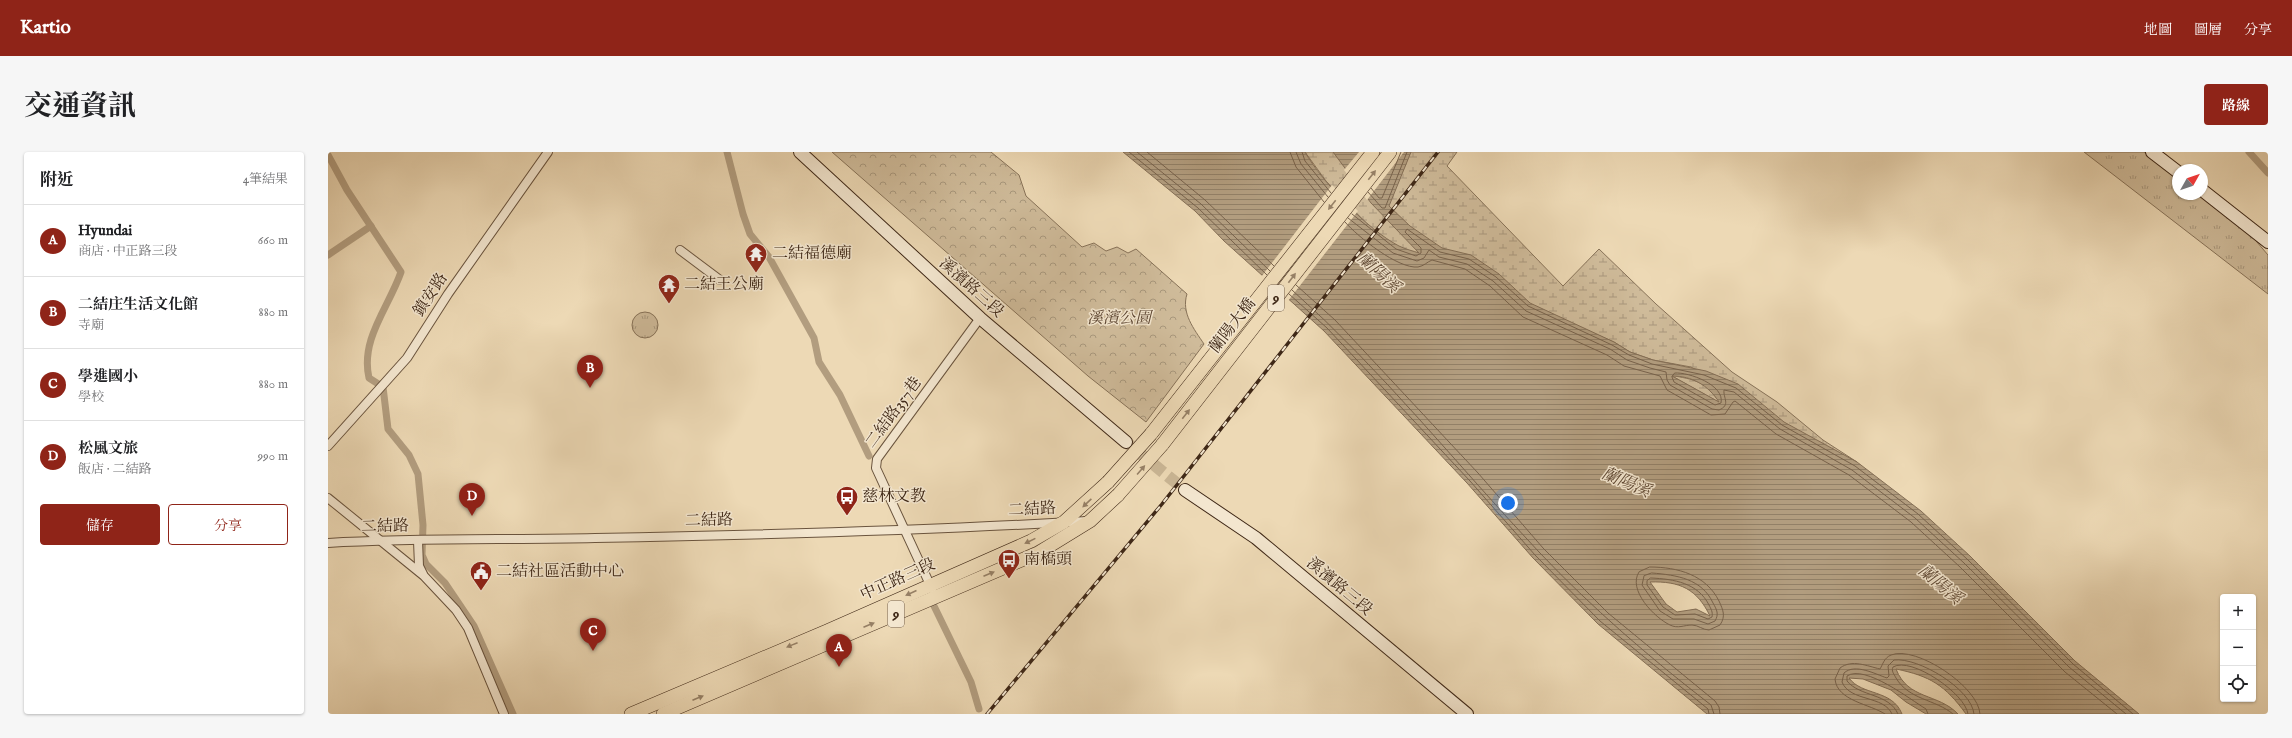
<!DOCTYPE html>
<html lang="zh-TW">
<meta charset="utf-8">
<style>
:root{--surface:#fff;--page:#f6f6f6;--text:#202124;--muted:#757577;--line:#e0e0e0;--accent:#8f2418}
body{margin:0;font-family:"IM FELL English","Noto Serif TC",serif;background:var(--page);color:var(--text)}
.controls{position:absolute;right:12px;bottom:12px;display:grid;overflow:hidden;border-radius:4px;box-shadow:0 1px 3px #0004}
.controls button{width:36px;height:36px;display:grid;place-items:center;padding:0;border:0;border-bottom:1px solid var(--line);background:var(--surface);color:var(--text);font:20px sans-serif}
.compass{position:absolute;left:1844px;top:12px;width:36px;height:36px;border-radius:50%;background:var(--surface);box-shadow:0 1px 3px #0004;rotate:50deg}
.you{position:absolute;left:1180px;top:351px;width:14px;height:14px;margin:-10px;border:3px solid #fff;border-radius:50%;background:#1a73e8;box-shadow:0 0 0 6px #1a73e833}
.badge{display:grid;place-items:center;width:26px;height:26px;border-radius:50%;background:var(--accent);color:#fff;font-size:13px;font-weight:700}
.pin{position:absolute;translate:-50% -33px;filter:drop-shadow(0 1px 2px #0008)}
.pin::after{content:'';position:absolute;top:21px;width:14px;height:12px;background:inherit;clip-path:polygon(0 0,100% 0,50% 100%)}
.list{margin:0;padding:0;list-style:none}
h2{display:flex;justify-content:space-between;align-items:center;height:52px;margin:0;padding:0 16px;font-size:17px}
h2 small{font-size:13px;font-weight:400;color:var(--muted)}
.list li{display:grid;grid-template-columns:26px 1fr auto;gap:12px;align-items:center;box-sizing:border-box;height:72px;padding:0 16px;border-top:1px solid var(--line)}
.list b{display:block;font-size:15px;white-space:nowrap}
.list p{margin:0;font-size:13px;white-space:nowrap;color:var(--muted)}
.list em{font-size:13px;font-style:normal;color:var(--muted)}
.actions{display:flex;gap:8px;padding:12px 16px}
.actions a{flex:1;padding:9px 0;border:1px solid var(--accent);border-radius:4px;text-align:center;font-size:14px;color:var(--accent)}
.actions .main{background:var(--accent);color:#fff}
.icon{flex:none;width:22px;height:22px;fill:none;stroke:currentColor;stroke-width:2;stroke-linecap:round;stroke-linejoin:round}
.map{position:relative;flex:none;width:1940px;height:562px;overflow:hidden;border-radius:4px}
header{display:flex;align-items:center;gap:24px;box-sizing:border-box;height:56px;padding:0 20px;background:var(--accent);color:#fff}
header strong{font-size:19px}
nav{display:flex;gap:22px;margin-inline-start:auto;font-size:14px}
.intro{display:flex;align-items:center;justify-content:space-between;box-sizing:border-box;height:96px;padding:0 24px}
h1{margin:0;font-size:28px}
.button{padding:10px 18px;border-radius:4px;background:var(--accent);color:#fff;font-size:14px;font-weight:700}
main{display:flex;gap:24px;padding:0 24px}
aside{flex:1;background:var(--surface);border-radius:4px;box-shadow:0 1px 3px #0004}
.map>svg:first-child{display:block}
.grass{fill:url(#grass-tufts);stroke:#877258}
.wetland{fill:url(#wetland-marsh);stroke:#877258}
.park{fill:url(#park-crowns);stroke:#877258}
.water{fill:url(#water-rules);stroke:#846e55;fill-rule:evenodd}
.pier{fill:#edd9b5}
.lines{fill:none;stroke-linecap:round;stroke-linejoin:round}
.shore{stroke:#78624b;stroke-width:1}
.canal{stroke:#b29d7f;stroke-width:7}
.secondary-tunnel{stroke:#cab695;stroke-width:12;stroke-dasharray:12 6;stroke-linecap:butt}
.street-casing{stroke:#6a543e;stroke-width:10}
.secondary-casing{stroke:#3f2817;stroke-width:14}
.primary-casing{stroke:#3f2817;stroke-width:14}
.street{stroke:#f3e6cf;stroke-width:8}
.secondary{stroke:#f3e6cf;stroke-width:12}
.primary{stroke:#edd9b5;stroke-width:13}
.rail-casing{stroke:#3f2817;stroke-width:3.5}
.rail{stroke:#f3e6cf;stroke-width:2;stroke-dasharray:6;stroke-linecap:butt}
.primary-bridge-casing{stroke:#3f2817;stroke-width:14;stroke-linecap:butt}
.primary-bridge{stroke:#edd9b5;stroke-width:13}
.oneway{fill:#968066}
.labels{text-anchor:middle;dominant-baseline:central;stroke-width:3;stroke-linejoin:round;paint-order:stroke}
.shield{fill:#f3e6cf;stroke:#75614e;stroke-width:1}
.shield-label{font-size:15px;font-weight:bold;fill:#3f2817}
.poi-label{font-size:16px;fill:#3f2817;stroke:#f3e6cf;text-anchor:start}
.street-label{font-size:16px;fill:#3f2817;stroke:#f3e6cf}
.park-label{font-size:16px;font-style:italic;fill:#5c4531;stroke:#f3e6cf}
.water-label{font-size:17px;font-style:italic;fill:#624b36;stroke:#f3e6cf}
</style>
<header>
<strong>Kartio</strong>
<nav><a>地圖</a><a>圖層</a><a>分享</a></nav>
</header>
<div class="intro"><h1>交通資訊</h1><a class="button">路線</a></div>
<main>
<aside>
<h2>附近<small>4筆結果</small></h2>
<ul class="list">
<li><span class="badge">A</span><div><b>Hyundai</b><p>商店 · 中正路三段</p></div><em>660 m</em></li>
<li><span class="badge">B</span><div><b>二結庄生活文化館</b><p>寺廟</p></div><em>880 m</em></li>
<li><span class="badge">C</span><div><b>學進國小</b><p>學校</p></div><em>880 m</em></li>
<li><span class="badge">D</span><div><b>松風文旅</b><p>飯店 · 二結路</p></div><em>990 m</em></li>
</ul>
<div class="actions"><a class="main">儲存</a><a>分享</a></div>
</aside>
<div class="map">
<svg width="1940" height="562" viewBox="0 0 1940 562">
<defs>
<pattern id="grass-tufts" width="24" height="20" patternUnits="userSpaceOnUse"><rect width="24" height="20" fill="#cfbb9a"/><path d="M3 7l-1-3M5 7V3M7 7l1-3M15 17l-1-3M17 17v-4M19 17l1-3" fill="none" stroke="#a9987d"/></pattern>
<pattern id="wetland-marsh" width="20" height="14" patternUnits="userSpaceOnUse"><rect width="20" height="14" fill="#cfbb9a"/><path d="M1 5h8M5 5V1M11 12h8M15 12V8" fill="none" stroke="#a9987d"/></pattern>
<pattern id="park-crowns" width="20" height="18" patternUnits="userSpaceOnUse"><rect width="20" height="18" fill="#cfbb9a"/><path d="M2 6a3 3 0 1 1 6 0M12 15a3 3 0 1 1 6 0" fill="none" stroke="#a9987d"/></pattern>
<pattern id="water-rules" width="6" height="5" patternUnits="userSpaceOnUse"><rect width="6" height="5" fill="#b29d7f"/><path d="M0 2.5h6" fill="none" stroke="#928067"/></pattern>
</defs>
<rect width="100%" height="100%" fill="#edd9b5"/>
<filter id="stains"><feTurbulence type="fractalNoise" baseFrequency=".005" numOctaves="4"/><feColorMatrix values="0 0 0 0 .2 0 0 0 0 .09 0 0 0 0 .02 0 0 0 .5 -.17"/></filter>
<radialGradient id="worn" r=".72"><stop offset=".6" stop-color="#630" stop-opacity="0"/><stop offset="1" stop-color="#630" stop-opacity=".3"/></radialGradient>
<!-- grass -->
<g class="grass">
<path d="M 1756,0 L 1816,0 L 1850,25 L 1850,42 L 1872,42 L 1917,76 L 1940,103 L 1940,142 Z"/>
<circle cx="317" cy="173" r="13"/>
</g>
<!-- wetland -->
<g class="wetland">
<path d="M 977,0 L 1129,0 L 1119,14 L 1235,134 L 1271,97 L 1328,152 L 1404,220 L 1449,250 L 1495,288 L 1529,310 L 1493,300 L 1363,215 L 1325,208 L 1302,200 L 1286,190 L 1061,95 L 998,29 Z"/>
<path d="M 1342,223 C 1367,228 1377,228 1392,251 Z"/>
</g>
<!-- park -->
<path class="park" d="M 504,0 L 663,0 L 691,23 L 698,44 L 754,95 L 766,91 L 778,99 L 789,95 L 800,101 L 808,97 L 859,142 C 853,161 866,177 876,192 L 818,270 L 760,224 Z"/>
<!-- water -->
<path class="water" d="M 795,0 L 977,0 C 994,30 1040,78 1071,94 C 1077,97 1085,99 1091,101 L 1043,51 L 1005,0 L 1083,0 L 1061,54 L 1082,74 L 1114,96 L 1143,103 L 1171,122 L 1202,151 L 1286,190 L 1302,200 L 1325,208 L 1378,219 L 1410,232 L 1456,270 L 1529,310 L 1593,359 L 1642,404 L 1747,509 L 1811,562 L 1638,562 C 1617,533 1602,524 1568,517 C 1580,548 1610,541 1630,562 L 1598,562 L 1578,550 L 1563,538 L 1535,527 L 1521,526 C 1534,544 1564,537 1574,562 L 1379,562 L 1270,472 L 1205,406 L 1139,331 L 996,179 L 896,89 L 867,59 ZM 1344,224 C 1364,224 1380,233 1391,250 ZM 1322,430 C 1352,429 1369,437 1382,464 L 1368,457 L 1349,460 L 1338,452 Z"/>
<!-- pier -->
<g class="pier">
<path d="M 1031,0 L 1076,0 L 1039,48 L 1016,18 Z"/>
<path d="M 1004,33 L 1030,59 L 960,149 L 933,125 Z"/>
</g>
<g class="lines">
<!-- shore -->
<g class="shore">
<path d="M 801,0 L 870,56 L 939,123"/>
<path d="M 809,0 L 873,52 L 942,119"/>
<path d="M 819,0 L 877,48 L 946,114"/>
<path d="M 962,0 L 968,15 L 996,50"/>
<path d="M 968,0 L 973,12 L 1000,45"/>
<path d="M 974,0 L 977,9 L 1003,41"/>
<path d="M 1043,36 L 1051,46 L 1054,46 L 1073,0"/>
<path d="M 1040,40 L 1054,56 L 1057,56 L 1079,0"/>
<path d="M 1024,62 L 1068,97 L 1088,104 L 1093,101 L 1093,96 L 1077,80 L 1079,77 L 1112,100 L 1141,107 L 1168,125 L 1200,154 L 1284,193 L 1301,203 L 1324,212 L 1376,223 L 1408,236 L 1454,273 L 1527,314 L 1590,362 L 1639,407 L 1745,512 L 1805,562"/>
<path d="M 1020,66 L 1065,101 L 1089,109 L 1096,106 L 1101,98 L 1111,105 L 1139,112 L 1165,129 L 1198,159 L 1282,197 L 1299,208 L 1322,216 L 1338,220 L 1339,228 L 1342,233 L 1384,257 L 1391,258 C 1403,253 1395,246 1396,238 L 1406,240 L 1452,277 L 1524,318 L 1587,366 L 1636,411 L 1741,515 L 1798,562"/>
<path d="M 1017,70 C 1030,85 1070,117 1090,115 C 1096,114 1099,110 1104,108 L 1137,117 L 1162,134 L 1195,165 L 1279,203 L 1296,214 L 1332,224 L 1339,238 L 1383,263 L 1397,262 L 1405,250 L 1407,249 L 1448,282 L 1521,323 L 1583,370 L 1632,415 L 1737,520 L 1789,562"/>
<path d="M 968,133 L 1007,168 L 1150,321 L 1215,396 L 1280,461 L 1387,549 L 1391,555 L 1392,562"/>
<path d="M 964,138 C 1054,218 1129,313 1211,400 C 1264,456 1322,506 1383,553 L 1386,562"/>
<path d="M 961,142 L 999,176 L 1142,329 L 1207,403 L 1272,469 L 1380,557 L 1381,562"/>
<path d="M 1347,221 C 1361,220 1397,233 1393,251 L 1387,253 L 1346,230 L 1344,225 Z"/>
<path d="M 1322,415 C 1350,415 1378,423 1391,449 C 1395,458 1398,464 1392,473 L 1381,478 C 1375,478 1370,473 1364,473 C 1356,473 1350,477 1342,473 C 1327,466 1299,438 1311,420 Z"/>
<path d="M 1324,421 C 1349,423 1374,427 1385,451 C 1389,458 1391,462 1387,469 L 1380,472 L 1366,467 L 1345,467 L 1332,459 L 1314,433 L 1316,424 Z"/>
<path d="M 1323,426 C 1346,427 1370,431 1381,453 C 1383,457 1385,460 1384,465 L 1380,467 L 1367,462 L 1347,463 L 1335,455 L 1319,433 L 1319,429 Z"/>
<path d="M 1557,562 C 1542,552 1509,549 1507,527 L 1512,516 C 1524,507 1539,514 1552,517 C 1555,512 1556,506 1563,503 C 1588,493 1651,535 1652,562"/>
<path d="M 1564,562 C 1556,543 1522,550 1514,530 L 1516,521 C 1527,511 1547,522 1559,526 L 1561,524 L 1560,514 L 1566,508 C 1590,505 1644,537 1646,562"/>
<path d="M 1570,562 C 1561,541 1532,545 1519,529 L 1519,524 C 1537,512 1583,548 1598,557 L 1600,562"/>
<path d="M 1625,562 C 1607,547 1581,548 1568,526 C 1566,522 1563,519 1565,515 C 1583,504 1638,542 1640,562"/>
</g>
<!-- canal -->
<g class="canal">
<path d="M 399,0 L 415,62 L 422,82 L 441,105 L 486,186 L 491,210 L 512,243 L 541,304"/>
<path d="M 1921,0 L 1940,21"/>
<path d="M 0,3 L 19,38 L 73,120 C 61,155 32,187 41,226 L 55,235 L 60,277 L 81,303 L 90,322 L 95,373 L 94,403 L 98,412 L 117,431 L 146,474 L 185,562"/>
<path d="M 0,103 L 43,74"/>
<path d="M 606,454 L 643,530 L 651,557"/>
</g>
<!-- secondary-tunnel -->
<path class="secondary-tunnel" d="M 798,290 L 857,338"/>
<!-- street casing -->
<g class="street-casing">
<g id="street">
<path d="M 352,98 L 392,128"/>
<path d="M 0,294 L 79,206 L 120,142 L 220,0"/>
<path d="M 0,346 L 96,424 L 128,458 L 140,476 L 176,562"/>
<path d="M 90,389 L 91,414 L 95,422"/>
<path d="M 0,391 C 89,386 178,388 267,386 C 431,383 595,379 759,369"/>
<path d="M 604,437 L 548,316 L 549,307 L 652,166"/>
</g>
</g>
<!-- secondary casing -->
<g class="secondary-casing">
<g id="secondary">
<path d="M 472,0 L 652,166 L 798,290"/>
<path d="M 1824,0 L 1850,20"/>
<path d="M 1874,38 L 1940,90"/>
<path d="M 857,338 L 928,386 L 1139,562"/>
</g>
</g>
<!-- primary casing -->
<g class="primary-casing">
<g id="primary">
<path d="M 823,282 L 1045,0"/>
<path d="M 834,293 L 1062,0"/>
<path d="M 303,562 L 499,479 L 703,389 L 736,370 L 780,330"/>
<path d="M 335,562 L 710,401 L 762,369 L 790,343"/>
</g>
</g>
<!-- street -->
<use href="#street" class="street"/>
<!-- secondary -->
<use href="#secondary" class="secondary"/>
<!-- primary -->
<use href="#primary" class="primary"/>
<!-- rail casing -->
<g class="rail-casing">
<path id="rail" d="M 659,562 L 834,352 L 1110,0"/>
</g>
<!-- rail -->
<use href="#rail" class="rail"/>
<!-- primary-bridge casing -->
<g class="primary-bridge-casing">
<g id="primary-bridge">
<path d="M 780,330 L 823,282"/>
<path d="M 790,343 L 834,293"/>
</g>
</g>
<!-- primary-bridge -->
<use href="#primary-bridge" class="primary-bridge"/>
</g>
<!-- one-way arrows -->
<defs><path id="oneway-solid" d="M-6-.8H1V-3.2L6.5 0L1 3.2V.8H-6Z"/></defs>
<g class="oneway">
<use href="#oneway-solid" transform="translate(1044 23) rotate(-52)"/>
<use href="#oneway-solid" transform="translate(1004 53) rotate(128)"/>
<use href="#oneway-solid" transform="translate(964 126) rotate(-53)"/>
<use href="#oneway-solid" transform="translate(858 262) rotate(-52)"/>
<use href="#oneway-solid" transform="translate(813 318) rotate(-49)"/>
<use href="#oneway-solid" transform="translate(759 351) rotate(137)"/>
<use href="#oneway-solid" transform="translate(702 389) rotate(154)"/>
<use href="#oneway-solid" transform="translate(661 422) rotate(-23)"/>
<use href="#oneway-solid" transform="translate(583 441) rotate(156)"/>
<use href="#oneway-solid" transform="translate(541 473) rotate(-23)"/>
<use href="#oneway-solid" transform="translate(464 493) rotate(158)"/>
<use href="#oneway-solid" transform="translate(370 546) rotate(-23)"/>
</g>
<!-- icons -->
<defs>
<g id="temple-pin" transform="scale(1.15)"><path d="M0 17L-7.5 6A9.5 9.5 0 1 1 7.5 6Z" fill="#8f2418" stroke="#f3e6cf"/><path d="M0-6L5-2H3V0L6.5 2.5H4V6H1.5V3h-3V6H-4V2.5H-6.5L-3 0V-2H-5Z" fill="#fff"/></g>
<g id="bus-pin" transform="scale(1.15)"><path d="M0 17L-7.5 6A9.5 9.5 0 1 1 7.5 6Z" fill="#8f2418" stroke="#f3e6cf"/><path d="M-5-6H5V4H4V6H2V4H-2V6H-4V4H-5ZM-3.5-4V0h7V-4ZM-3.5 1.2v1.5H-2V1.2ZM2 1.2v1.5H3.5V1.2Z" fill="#fff"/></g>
<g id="civic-pin" transform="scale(1.15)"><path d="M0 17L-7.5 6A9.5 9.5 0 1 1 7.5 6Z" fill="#8f2418" stroke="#f3e6cf"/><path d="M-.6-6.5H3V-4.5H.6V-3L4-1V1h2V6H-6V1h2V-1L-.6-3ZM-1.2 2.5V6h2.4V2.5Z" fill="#fff"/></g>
</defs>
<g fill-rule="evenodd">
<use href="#temple-pin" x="428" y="102"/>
<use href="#temple-pin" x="341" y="133"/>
<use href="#bus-pin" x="519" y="345"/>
<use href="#bus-pin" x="681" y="408"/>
<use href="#civic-pin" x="153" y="420"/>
</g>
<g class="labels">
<!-- shield labels -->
<g class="shield">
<rect x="940" y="133" width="16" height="26" rx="3"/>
<rect x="560" y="449" width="16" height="26" rx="3"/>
</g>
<g class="shield-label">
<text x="948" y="146">9</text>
<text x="568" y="462">9</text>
</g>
<!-- poi labels -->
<g class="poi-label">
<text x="444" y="102">二結福德廟</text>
<text x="356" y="133">二結王公廟</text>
<text x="534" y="345">慈林文教</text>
<text x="696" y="408">南橋頭</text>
<text x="168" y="420">二結社區活動中心</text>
</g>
<!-- street labels -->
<g class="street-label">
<text transform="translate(643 136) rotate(42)">溪濱路三段</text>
<text transform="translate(103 143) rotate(-57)">鎮安路</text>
<text transform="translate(905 174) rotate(-52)">蘭陽大橋</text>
<text transform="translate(566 261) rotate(-54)">二結路357巷</text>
<text transform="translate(704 358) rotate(-3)">二結路</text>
<text transform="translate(381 369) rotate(-1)">二結路</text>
<text transform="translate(57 375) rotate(-1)">二結路</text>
<text transform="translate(570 428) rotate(-24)">中正路三段</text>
<text transform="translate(1011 435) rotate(40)">溪濱路三段</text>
</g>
<!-- park labels -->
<g class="park-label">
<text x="791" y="167">溪濱公園</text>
</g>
<!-- water labels -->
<g class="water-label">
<text transform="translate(1050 121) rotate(43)">蘭陽溪</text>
<text transform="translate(1298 331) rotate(23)">蘭陽溪</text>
<text transform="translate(1612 433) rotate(40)">蘭陽溪</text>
</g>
</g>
<rect width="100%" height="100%" filter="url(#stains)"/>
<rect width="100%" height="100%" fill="url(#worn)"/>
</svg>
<div class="controls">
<button>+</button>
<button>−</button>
<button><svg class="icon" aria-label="locate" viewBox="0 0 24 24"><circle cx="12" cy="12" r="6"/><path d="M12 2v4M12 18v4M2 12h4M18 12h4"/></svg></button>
</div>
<svg class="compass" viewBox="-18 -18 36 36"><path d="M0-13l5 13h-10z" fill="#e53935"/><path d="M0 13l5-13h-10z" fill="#757577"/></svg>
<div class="you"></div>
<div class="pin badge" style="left:511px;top:515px">A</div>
<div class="pin badge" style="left:262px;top:236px">B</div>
<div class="pin badge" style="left:265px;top:499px">C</div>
<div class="pin badge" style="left:144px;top:364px">D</div>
</div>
</main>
